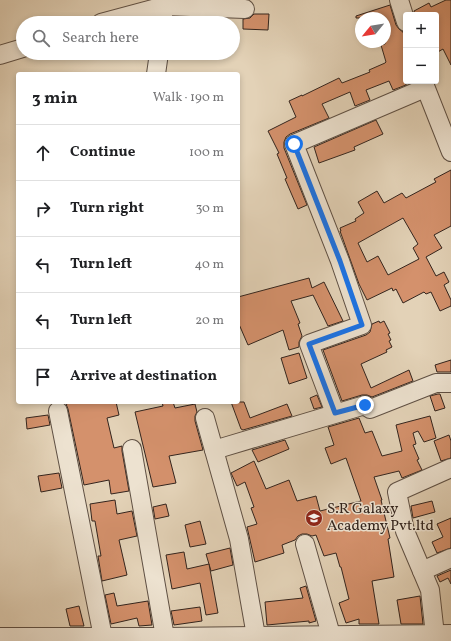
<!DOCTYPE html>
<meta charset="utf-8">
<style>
:root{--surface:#fff;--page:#f6f6f6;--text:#202124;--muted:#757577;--line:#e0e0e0}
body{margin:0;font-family:Vollkorn,serif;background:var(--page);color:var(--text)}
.controls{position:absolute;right:12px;top:12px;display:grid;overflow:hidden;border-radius:4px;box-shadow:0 2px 6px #0003}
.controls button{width:36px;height:36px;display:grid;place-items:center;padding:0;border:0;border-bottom:1px solid var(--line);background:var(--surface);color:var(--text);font:20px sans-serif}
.compass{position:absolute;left:355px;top:12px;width:36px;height:36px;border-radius:50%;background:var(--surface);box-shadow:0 2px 6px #0003;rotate:240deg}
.stop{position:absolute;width:12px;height:12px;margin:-9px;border:3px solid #1a73e8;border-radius:50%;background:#fff}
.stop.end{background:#1a73e8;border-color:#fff;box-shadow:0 1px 4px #0008}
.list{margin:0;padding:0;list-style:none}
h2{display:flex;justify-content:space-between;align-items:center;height:52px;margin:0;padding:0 16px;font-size:17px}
h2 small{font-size:13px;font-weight:400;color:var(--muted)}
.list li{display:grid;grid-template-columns:26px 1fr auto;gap:12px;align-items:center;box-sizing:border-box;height:56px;padding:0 16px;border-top:1px solid var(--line)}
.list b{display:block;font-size:15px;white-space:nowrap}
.list em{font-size:13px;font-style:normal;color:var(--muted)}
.icon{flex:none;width:22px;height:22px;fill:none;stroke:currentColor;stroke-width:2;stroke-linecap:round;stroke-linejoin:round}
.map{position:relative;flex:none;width:451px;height:641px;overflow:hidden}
.search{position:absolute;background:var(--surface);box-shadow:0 2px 6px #0003;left:16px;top:16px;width:224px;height:44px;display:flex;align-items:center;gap:10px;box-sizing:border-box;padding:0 14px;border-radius:22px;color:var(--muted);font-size:15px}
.panel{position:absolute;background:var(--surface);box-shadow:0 2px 6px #0003;left:16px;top:72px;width:224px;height:332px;border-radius:4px}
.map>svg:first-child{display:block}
.building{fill:#d4916c;stroke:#33241d;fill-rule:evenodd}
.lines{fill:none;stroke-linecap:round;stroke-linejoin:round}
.minor-casing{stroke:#5f5044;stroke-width:20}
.minor{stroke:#ede2d0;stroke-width:18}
.route{stroke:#1a73e8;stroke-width:5}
.labels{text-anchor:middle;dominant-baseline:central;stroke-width:3;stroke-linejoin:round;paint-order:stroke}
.poi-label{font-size:15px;fill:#33241d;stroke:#ede2d0;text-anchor:start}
</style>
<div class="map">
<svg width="451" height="641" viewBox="0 0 451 641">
<rect width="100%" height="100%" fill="#e3d2b7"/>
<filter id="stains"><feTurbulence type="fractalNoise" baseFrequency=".005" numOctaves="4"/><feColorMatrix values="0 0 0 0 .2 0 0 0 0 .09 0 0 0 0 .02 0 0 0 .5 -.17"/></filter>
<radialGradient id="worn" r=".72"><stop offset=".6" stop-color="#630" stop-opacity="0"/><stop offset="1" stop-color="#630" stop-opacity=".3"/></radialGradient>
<!-- building -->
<g class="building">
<path d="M 446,0 L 451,0 L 451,65 L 443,49 L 436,53 L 436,15 L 415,15 L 414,11 L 429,3 L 431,7 Z"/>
<path d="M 390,5 L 396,25 L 399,29 L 403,32 L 406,41 L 406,85 L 393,90 L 389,81 L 366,90 L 370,100 L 355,106 L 350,92 L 322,104 L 329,118 L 290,134 L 286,137 L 284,142 L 284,148 L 307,205 L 298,209 L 285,179 L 287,178 L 277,154 L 279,153 L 268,131 L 296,117 L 289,101 L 302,95 L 302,96 L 339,78 L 342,83 L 370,72 L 369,70 L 385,63 L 386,62 L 381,45 L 385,44 L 385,18 L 356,18 L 356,16 Z"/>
<path d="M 254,14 L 269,14 L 268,30 L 243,29 L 243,19 L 250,18 Z"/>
<path d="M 376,120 L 383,134 L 354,147 L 355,150 L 319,163 L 314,147 Z"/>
<path d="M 451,170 L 451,226 L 434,235 L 442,248 L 426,257 L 436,276 L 444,272 L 449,282 L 444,285 L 451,300 L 451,306 L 440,311 L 431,292 L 426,294 L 424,292 L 403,303 L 396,289 L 393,291 L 392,288 L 367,300 L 359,284 L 340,231 L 341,231 L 340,228 L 356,221 L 355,219 L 364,213 L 358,202 L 377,191 L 384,203 L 402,193 L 406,198 L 436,182 L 434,179 ZM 403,218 L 418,244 L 413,248 L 419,259 L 388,275 L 378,256 L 367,262 L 358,243 Z"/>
<path d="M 309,278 L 312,288 L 324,282 L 343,321 L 328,326 L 313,295 L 291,301 L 300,323 L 298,324 L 302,336 L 299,342 L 299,347 L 289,350 L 283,330 L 248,345 L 238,322 L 238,297 Z"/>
<path d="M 379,321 L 380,323 L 384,321 L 390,333 L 388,334 L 391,340 L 389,341 L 392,347 L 386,350 L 387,352 L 361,364 L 371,388 L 409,370 L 413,381 L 372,397 L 367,395 L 362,395 L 342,401 L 323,350 L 366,335 L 370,332 L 372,324 Z"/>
<path d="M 299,353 L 307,378 L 289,384 L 281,358 Z"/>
<path d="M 451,360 L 451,372 L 437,372 L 435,365 Z"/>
<path d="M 438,394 L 440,394 L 445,408 L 435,411 L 430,396 Z"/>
<path d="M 317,395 L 322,407 L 314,409 L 310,398 Z"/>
<path d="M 75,402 L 116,402 L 119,415 L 107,418 L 114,448 L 122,446 L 122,451 L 129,491 L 111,494 L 109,480 L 84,485 L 68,409 L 66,404 Z"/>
<path d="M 162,402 L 173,402 L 175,408 L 195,404 L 197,412 L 195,416 L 195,421 L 203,450 L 169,456 L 176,483 L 153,487 L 135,412 L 163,406 Z"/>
<path d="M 231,402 L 244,402 L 250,418 L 287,404 L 292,416 L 243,430 L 241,429 Z"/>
<path d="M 48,415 L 50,425 L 27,429 L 26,418 Z"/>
<path d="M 430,416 L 436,438 L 424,442 L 418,431 L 413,433 L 416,444 L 413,445 L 419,459 L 417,460 L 422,470 L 402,478 L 399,471 L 374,477 L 382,500 L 381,500 L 390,538 L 388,539 L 394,577 L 372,581 L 379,624 L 359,624 L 359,619 L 346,623 L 339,603 L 349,599 L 341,567 L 340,567 L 336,553 L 324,556 L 316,535 L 312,536 L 307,534 L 302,534 L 298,536 L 295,540 L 282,545 L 284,553 L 255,562 L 247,527 L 257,524 L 251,508 L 254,507 L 245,482 L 237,486 L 231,473 L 254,461 L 266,489 L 289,480 L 297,501 L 316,496 L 320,511 L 361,501 L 346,458 L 331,464 L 325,448 L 334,445 L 328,427 L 359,418 L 365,433 L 372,431 L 382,456 L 402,451 L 396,425 Z"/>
<path d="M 449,435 L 451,441 L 451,458 L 441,461 L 434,441 Z"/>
<path d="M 285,440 L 289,449 L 258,462 L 252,450 Z"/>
<path d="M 59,473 L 62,488 L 41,492 L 38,476 Z"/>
<path d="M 115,500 L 117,514 L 132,511 L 137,536 L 119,540 L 127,575 L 102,581 L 98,556 L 101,556 L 95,521 L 92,521 L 90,504 Z"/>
<path d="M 432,501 L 435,512 L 413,518 L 411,506 Z"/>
<path d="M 166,504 L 169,516 L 155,519 L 153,507 Z"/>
<path d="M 451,518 L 451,548 L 437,553 L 432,542 L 443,537 L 437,524 Z"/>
<path d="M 200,521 L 206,544 L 190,547 L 185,525 Z"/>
<path d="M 230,548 L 233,565 L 211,571 L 206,554 Z"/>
<path d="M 184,552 L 187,569 L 209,564 L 218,613 L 206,615 L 200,583 L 172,589 L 166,555 Z"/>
<path d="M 451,570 L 451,584 L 448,578 L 440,582 L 437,576 Z"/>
<path d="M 306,586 L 316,621 L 309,623 L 309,621 L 267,625 L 265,602 L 303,598 L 300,588 Z"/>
<path d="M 114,593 L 117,606 L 148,601 L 152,625 L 139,626 L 137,618 L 111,624 L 105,595 Z"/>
<path d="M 420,596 L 423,624 L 401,624 L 397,600 Z"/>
<path d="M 79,606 L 84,626 L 70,626 L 66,609 Z"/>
<path d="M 200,607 L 202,621 L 174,625 L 171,611 Z"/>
</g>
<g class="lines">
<!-- minor casing -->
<g class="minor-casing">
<g id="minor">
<path d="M 399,0 L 406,22"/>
<path d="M 101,23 L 164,6 L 245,9"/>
<path d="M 162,23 L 165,0"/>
<path d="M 0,55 L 23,48"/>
<path d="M 156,74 L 159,53"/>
<path d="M 423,81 L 451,152"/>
<path d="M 58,411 L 103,637"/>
<path d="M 335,413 L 309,344 L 362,325 L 340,261 L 294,144 L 425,88"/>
<path d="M 205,418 L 239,539 L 256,636"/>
<path d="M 132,449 L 165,637"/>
<path d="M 214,450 L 365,405 L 370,409 L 436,383 L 451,383"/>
<path d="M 305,544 L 331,635"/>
<path d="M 422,571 L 451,558"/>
<path d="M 435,635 L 430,590 L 405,531 L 397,492 L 451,468"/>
<path d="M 0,637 L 165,637 L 451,634"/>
</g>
</g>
<!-- minor -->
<use href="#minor" class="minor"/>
</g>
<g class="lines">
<!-- route -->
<path class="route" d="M 294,144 L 340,261 L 362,325 L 309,344 L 335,413 L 365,405"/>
</g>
<!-- icons -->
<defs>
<g id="school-disc" transform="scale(0.9)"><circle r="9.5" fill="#8f2418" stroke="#ede2d0"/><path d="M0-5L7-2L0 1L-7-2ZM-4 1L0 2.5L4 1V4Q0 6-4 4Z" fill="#fff"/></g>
</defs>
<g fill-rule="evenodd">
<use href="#school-disc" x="314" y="518"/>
</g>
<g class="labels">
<!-- poi labels -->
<g class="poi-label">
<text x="327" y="509">S.R Galaxy<tspan x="327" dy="17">Academy Pvt.ltd</tspan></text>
</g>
</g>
<rect width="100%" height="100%" filter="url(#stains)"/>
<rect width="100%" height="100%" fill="url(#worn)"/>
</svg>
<div class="controls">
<button>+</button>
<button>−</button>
</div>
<svg class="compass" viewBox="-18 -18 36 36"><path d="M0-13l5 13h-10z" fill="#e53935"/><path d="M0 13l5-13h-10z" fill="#757577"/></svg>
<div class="stop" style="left:294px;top:144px"></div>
<div class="stop end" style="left:365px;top:405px"></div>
<div class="search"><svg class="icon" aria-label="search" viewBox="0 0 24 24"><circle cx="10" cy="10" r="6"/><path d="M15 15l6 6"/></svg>Search here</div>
<section class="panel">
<h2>3 min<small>Walk · 190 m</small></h2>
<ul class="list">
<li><svg class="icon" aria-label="ahead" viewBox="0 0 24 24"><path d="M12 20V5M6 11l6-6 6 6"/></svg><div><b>Continue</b></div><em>100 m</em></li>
<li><svg class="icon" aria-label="right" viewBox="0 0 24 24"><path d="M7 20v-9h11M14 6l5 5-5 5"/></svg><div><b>Turn right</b></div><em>30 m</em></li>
<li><svg class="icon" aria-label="left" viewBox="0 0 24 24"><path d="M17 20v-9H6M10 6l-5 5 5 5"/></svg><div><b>Turn left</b></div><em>40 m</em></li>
<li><svg class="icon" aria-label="left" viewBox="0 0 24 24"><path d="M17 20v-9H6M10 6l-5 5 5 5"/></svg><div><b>Turn left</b></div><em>20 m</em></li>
<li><svg class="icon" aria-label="arrive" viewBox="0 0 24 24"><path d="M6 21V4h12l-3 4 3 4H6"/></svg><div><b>Arrive at destination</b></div></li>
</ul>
</section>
</div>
